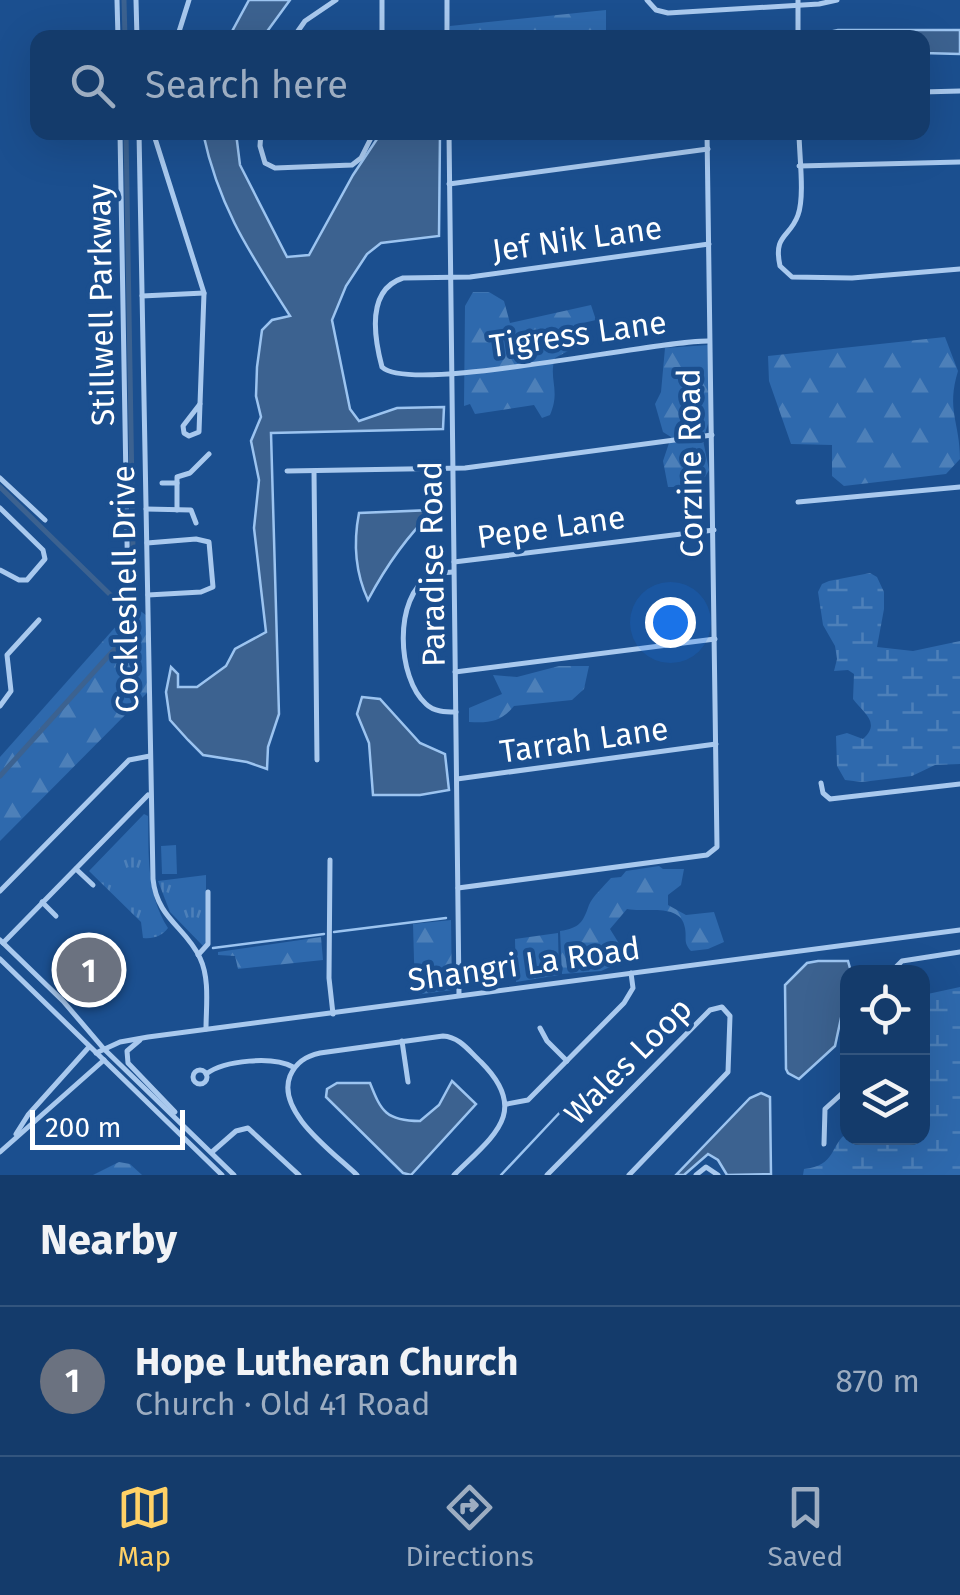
<!DOCTYPE html>
<meta charset="utf-8">
<style>
:root{--surface:#143b6b;--page:#1d4271;--text:#f1f3f6;--muted:#9dadc1;--line:#33557e;--accent:#ffd166}
body{margin:0;font-family:"Fira Sans",sans-serif;background:var(--page);color:var(--text)}
.controls{position:absolute;right:30px;bottom:30px;display:grid;overflow:hidden;border-radius:20px;box-shadow:0 10px 40px #0002}
.controls button{width:90px;height:90px;display:grid;place-items:center;padding:0;border:0;border-bottom:2px solid var(--line);background:var(--surface);color:var(--text);font:50px sans-serif}
.scale{position:absolute;left:30px;bottom:25px;width:155px;box-sizing:border-box;padding-left:10px;border:5px solid #fff;border-top:0;font-size:28px;line-height:35px;white-space:nowrap;color:#fff;-webkit-text-stroke:8px #1b4f8f;paint-order:stroke}
.you{position:absolute;left:670px;top:622px;width:35px;height:35px;margin:-25px;border:8px solid #fff;border-radius:50%;background:#1a73e8;box-shadow:0 0 0 15px #1a73e833}
.badge{display:grid;place-items:center;width:65px;height:65px;border-radius:50%;background:var(--accent);color:#fff;font-size:32px;font-weight:700}
.pin{position:absolute;translate:-50% -50%;border:5px solid #fff;box-shadow:0 2px 10px #0006}
.list{margin:0;padding:0;list-style:none}
h2{display:flex;justify-content:space-between;align-items:center;height:130px;margin:0;padding:0 40px;font-size:42px}
h2 small{font-size:32px;font-weight:400;color:var(--muted)}
.list li{display:grid;grid-template-columns:65px 1fr auto;gap:30px;align-items:center;box-sizing:border-box;height:150px;padding:0 40px;border-top:2px solid var(--line)}
.list b{display:block;font-size:38px;white-space:nowrap}
.list p{margin:0;font-size:32px;white-space:nowrap;color:var(--muted)}
.list em{font-size:32px;font-style:normal;color:var(--muted)}
.icon{flex:none;width:55px;height:55px;fill:none;stroke:currentColor;stroke-width:2;stroke-linecap:round;stroke-linejoin:round}
.map{position:relative;flex:none;width:960px;height:1175px;overflow:hidden}
.search{position:absolute;background:var(--surface);box-shadow:0 10px 40px #0002;left:30px;right:30px;top:30px;height:110px;display:flex;align-items:center;gap:25px;box-sizing:border-box;padding:0 35px;border-radius:20px;color:var(--muted);font-size:38px}
.sheet{height:280px;background:var(--surface)}
nav{display:flex;justify-content:space-around;align-items:center;box-sizing:border-box;height:140px;border-top:2px solid var(--line);background:var(--surface);font-size:28px;color:var(--muted)}
nav a{display:grid;justify-items:center;gap:5px}
nav .on{color:var(--accent)}
.map>svg:first-child{display:block}
.grass{fill:url(#grass-tufts)}
.forest{fill:url(#forest-firs)}
.wetland{fill:url(#wetland-marsh)}
.garden{fill:#2e69ad}
.water{fill:#3c6290;stroke:#9cc4f0;stroke-width:2.5}
.lines{fill:none;stroke-linecap:round;stroke-linejoin:round}
.stream{stroke:#9cc4f0;stroke-width:2.5}
.canal{stroke:#3c6290;stroke-width:5}
.minor{stroke:#a9c9ee;stroke-width:5}
.labels{text-anchor:middle;dominant-baseline:central;stroke-width:9;stroke-linejoin:round;paint-order:stroke}
.street-label{font-size:32px;fill:#fff;stroke:#1b4f8f}
</style>
<div class="map">
<svg width="960" height="1175" viewBox="0 0 960 1175">
<defs>
<pattern id="grass-tufts" width="24" height="20" patternUnits="userSpaceOnUse" patternTransform="scale(2.5)"><rect width="24" height="20" fill="#2e69ad"/><path d="M3 7l-1-3M5 7V3M7 7l1-3M15 17l-1-3M17 17v-4M19 17l1-3" fill="none" stroke="#4d80b9"/></pattern>
<pattern id="forest-firs" width="22" height="20" patternUnits="userSpaceOnUse" patternTransform="scale(2.5)"><rect width="22" height="20" fill="#2e69ad"/><path d="M5 1l3.5 6h-7zM16 11l3.5 6h-7z" fill="#4d80b9"/></pattern>
<pattern id="wetland-marsh" width="20" height="14" patternUnits="userSpaceOnUse" patternTransform="scale(2.5)"><rect width="20" height="14" fill="#2e69ad"/><path d="M1 5h8M5 5V1M11 12h8M15 12V8" fill="none" stroke="#4d80b9"/></pattern>
</defs>
<rect width="100%" height="100%" fill="#1b4f8f"/>
<!-- grass -->
<g class="grass">
<path d="M 144,814 L 148,816 C 149,856 146,893 168,928 C 162,936 154,939 143,938 L 141,922 L 89,871 Z"/>
<path d="M 206,875 L 206,943 L 204,947 L 170,912 L 158,881 Z"/>
</g>
<!-- forest -->
<g class="forest">
<path d="M 606,10 L 606,37 L 450,37 L 450,26 Z"/>
<path d="M 473,292 L 489,292 L 504,301 L 510,323 L 591,305 L 596,320 L 574,325 L 579,345 L 555,358 C 548,379 561,390 550,415 L 542,418 L 534,405 L 475,414 L 470,404 L 464,406 L 465,306 Z"/>
<path d="M 945,337 L 958,371 C 946,410 960,422 960,459 L 946,474 L 844,486 L 832,476 L 832,445 L 791,444 L 769,381 L 768,356 Z"/>
<path d="M 708,345 L 708,424 L 703,440 L 709,470 L 705,477 L 698,481 L 683,487 L 668,487 L 663,461 L 671,437 L 663,432 L 655,404 L 661,392 L 665,348 Z"/>
<path d="M 134,606 L 147,616 L 147,693 L 0,841 L 0,757 Z"/>
<path d="M 559,666 L 589,666 L 584,689 L 572,700 L 514,706 C 501,722 490,723 469,722 L 469,708 L 502,694 L 493,675 L 517,677 Z"/>
<path d="M 659,866 L 663,869 L 684,869 L 681,885 L 668,895 L 668,905 L 686,915 L 714,912 L 724,942 L 708,949 L 691,951 C 683,942 687,940 685,928 C 681,902 645,913 627,909 L 610,929 L 623,950 L 617,964 L 601,971 L 562,974 L 560,931 C 580,928 583,922 589,905 C 593,896 604,886 611,878 L 621,877 L 626,871 Z"/>
<path d="M 451,920 L 452,990 L 415,995 L 413,924 Z"/>
<path d="M 558,933 L 559,975 L 516,982 L 515,939 Z"/>
<path d="M 321,937 L 323,960 L 238,969 L 235,956 L 218,955 L 218,952 Z"/>
<path d="M 119,1162 L 130,1164 L 142,1175 L 93,1175 Z"/>
</g>
<!-- wetland -->
<g class="wetland">
<path d="M 870,573 L 877,577 L 884,592 L 884,609 L 877,647 L 913,651 L 960,641 L 960,764 L 935,765 L 912,776 L 862,782 L 845,780 L 837,766 L 836,736 L 847,733 L 863,739 C 882,722 862,712 853,699 L 854,674 L 848,670 L 834,671 L 837,659 L 835,646 L 823,625 L 818,592 L 822,584 L 829,581 Z"/>
<path d="M 960,987 L 960,1175 L 803,1175 L 804,1169 C 836,1166 830,1145 847,1133 L 848,1138 L 922,1138 L 923,995 Z"/>
</g>
<!-- garden -->
<path class="garden" d="M 176,845 L 177,874 L 162,874 L 161,846 Z"/>
<!-- water -->
<g class="water">
<path d="M 249,0 L 290,0 L 263,37 L 229,37 Z"/>
<path d="M 838,30 L 960,30 L 960,54 L 923,53 L 922,38 L 831,37 L 833,31 Z"/>
<path d="M 203,133 L 236,133 L 240,165 L 287,257 L 309,255 L 353,175 L 381,133 L 440,133 L 439,236 L 381,243 L 367,254 L 346,286 L 332,320 L 350,409 L 359,421 L 397,408 L 444,407 L 443,429 L 271,433 L 279,714 L 268,747 L 267,769 L 247,762 L 203,755 L 188,740 L 170,720 L 166,692 L 171,667 L 178,674 L 178,687 L 197,687 L 226,666 L 235,649 L 266,632 L 254,528 L 259,480 L 251,441 L 261,417 L 256,396 L 257,367 L 262,330 L 272,320 L 290,316 C 250,253 219,208 203,133 Z"/>
<path d="M 434,510 C 406,537 386,566 368,600 C 355,572 353,544 359,513 Z"/>
<path d="M 362,697 L 380,699 L 420,743 L 445,754 L 449,790 L 420,795 L 373,795 L 369,743 L 357,714 Z"/>
<path d="M 818,961 L 848,961 L 851,972 L 848,972 L 847,990 L 835,1046 L 799,1079 L 788,1073 L 786,1069 L 785,985 L 807,963 Z"/>
<path d="M 452,1081 L 476,1104 L 411,1175 L 403,1173 L 326,1097 L 327,1089 L 337,1083 L 370,1083 C 381,1111 386,1121 420,1121 L 439,1105 Z"/>
<path d="M 761,1093 L 770,1097 L 771,1174 L 727,1175 L 718,1160 L 708,1154 L 684,1175 L 676,1175 L 750,1098 Z"/>
</g>
<g class="lines">
<!-- stream -->
<g class="stream">
<path d="M 334,932 L 446,918"/>
<path d="M 213,948 L 324,934"/>
<path d="M 501,1175 L 564,1108"/>
</g>
<!-- canal -->
<g class="canal">
<path d="M 124,0 L 125,38"/>
<path d="M 126,132 L 134,609 L 129,613"/>
<path d="M 0,487 L 129,613 L 130,632 L 0,776"/>
</g>
<!-- minor -->
<g class="minor">
<path d="M 117,0 L 118,38"/>
<path d="M 136,0 L 137,38"/>
<path d="M 447,0 L 447,38"/>
<path d="M 647,0 L 656,10 L 668,13 L 819,4 L 837,0"/>
<path d="M 798,0 L 798,38"/>
<path d="M 177,38 L 189,0"/>
<path d="M 293,38 L 305,21 L 336,0"/>
<path d="M 382,38 L 382,0"/>
<path d="M 922,92 L 960,91"/>
<path d="M 120,132 L 128,598"/>
<path d="M 139,132 L 153,879 C 157,919 186,927 200,958 C 210,979 206,1007 206,1029"/>
<path d="M 153,132 L 204,293 L 200,404"/>
<path d="M 261,132 L 260,146 L 265,163 L 275,168 L 352,165 L 361,158 L 374,132"/>
<path d="M 449,132 L 459,994"/>
<path d="M 799,132 C 799,154 805,196 798,215 C 790,238 773,234 780,266 L 792,277 L 852,278 L 960,269"/>
<path d="M 799,166 L 960,162"/>
<path d="M 449,184 L 708,149"/>
<path d="M 142,296 L 204,293"/>
<path d="M 709,341 C 654,340 411,395 382,367 C 374,337 366,290 403,278 L 470,277 L 709,244"/>
<path d="M 200,404 L 199,432 L 189,436 L 184,433 L 183,426 Z"/>
<path d="M 287,471 L 465,468 L 712,435"/>
<path d="M 314,471 L 317,760"/>
<path d="M 0,478 L 45,520"/>
<path d="M 162,483 L 177,483"/>
<path d="M 798,502 L 960,487"/>
<path d="M 0,508 L 43,550 L 45,559 L 27,580 L 19,580 L 0,570"/>
<path d="M 146,509 L 191,510 L 196,523"/>
<path d="M 177,510 L 177,477 L 190,473 L 209,454"/>
<path d="M 147,543 L 196,539 L 209,542 L 213,587 L 201,592 L 148,595"/>
<path d="M 454,562 L 714,530"/>
<path d="M 453,572 C 445,573 437,572 430,576 C 393,597 397,678 426,704 C 434,712 446,712 456,712"/>
<path d="M 455,672 L 715,639"/>
<path d="M 0,706 L 11,691 L 7,655 L 39,620"/>
<path d="M 457,779 L 716,744"/>
<path d="M 821,783 L 823,793 L 830,799 L 960,784"/>
<path d="M 330,860 L 329,978 L 333,1014"/>
<path d="M 76,869 L 93,885"/>
<path d="M 458,888 L 707,855 L 717,847 L 707,132"/>
<path d="M 0,891 L 129,760 L 150,756"/>
<path d="M 42,902 L 56,916"/>
<path d="M 0,940 L 63,1001 L 104,1049 L 234,1175"/>
<path d="M 3,943 L 148,795"/>
<path d="M 198,955 L 208,944 L 208,892"/>
<path d="M 0,959 L 222,1175"/>
<path d="M 891,972 L 902,961 L 960,952"/>
<path d="M 540,1028 L 547,1041 L 567,1061"/>
<path d="M 140,1040 L 127,1051 L 128,1063 L 175,1112"/>
<path d="M 402,1041 L 408,1082"/>
<path d="M 96,1053 L 120,1042 L 148,1037 L 960,930"/>
<circle cx="200" cy="1077" r="7"/>
<path d="M 206,1074 C 225,1060 273,1056 293,1067"/>
<path d="M 507,1104 L 528,1100 L 624,1003 L 633,988 L 631,973"/>
<path d="M 16,1134 L 28,1115 L 89,1047"/>
<path d="M 824,1144 L 825,1109 L 848,1088"/>
<path d="M 0,1152 L 104,1060"/>
<path d="M 212,1152 L 236,1131 L 248,1128 L 299,1175"/>
<path d="M 357,1175 C 333,1152 276,1112 290,1076 C 296,1062 306,1056 320,1053 L 443,1036 C 460,1037 469,1051 481,1062 C 531,1112 493,1136 454,1175"/>
<path d="M 547,1175 L 710,1010 L 722,1007 L 730,1016 L 728,1072 L 629,1175"/>
<path d="M 696,1175 L 706,1167 L 718,1175"/>
</g>
</g>
<g class="labels">
<!-- street labels -->
<g class="street-label">
<text transform="translate(577 239) rotate(-8)">Jef Nik Lane</text>
<text transform="translate(101 305) rotate(-91)">Stillwell Parkway</text>
<text transform="translate(578 334) rotate(-8)">Tigress Lane</text>
<text transform="translate(690 463) rotate(-91)">Corzine Road</text>
<text transform="translate(551 527) rotate(-8)">Pepe Lane</text>
<text transform="translate(432 564) rotate(-91)">Paradise Road</text>
<text transform="translate(125 589) rotate(-91)">Cockleshell Drive</text>
<text transform="translate(584 740) rotate(-8)">Tarrah Lane</text>
<text transform="translate(524 964) rotate(-8)">Shangri La Road</text>
<text transform="translate(628 1061) rotate(-45)">Wales Loop</text>
</g>
</g>
</svg>
<div class="controls">
<button><svg class="icon" aria-label="locate" viewBox="0 0 24 24"><circle cx="12" cy="12" r="6"/><path d="M12 2v4M12 18v4M2 12h4M18 12h4"/></svg></button>
<button><svg class="icon" aria-label="layers" viewBox="0 0 24 24"><path d="M12 4l9 5-9 5-9-5zM3 14l9 5 9-5"/></svg></button>
</div>
<div class="scale">200 m</div>
<div class="you"></div>
<div class="pin badge" style="left:89px;top:970px;background:#6b7280">1</div>
<div class="search"><svg class="icon" aria-label="search" viewBox="0 0 24 24"><circle cx="10" cy="10" r="6"/><path d="M15 15l6 6"/></svg>Search here</div>
</div>
<section class="sheet">
<h2>Nearby<small></small></h2>
<ul class="list">
<li><span class="badge" style="background:#6b7280">1</span><div><b>Hope Lutheran Church</b><p>Church · Old 41 Road</p></div><em>870 m</em></li>
</ul>
</section>
<nav>
<a class="on"><svg class="icon" aria-label="map" viewBox="0 0 24 24"><path d="M3 6l6-2 6 2 6-2v14l-6 2-6-2-6 2zM9 4v14M15 6v14"/></svg>Map</a>
<a><svg class="icon" aria-label="directions" viewBox="0 0 24 24"><path d="M12 3l9 9-9 9-9-9zM9 14v-3h6M13 9l2 2-2 2"/></svg>Directions</a>
<a><svg class="icon" aria-label="saved" viewBox="0 0 24 24"><path d="M7 4h10v16l-5-4-5 4z"/></svg>Saved</a>
</nav>
